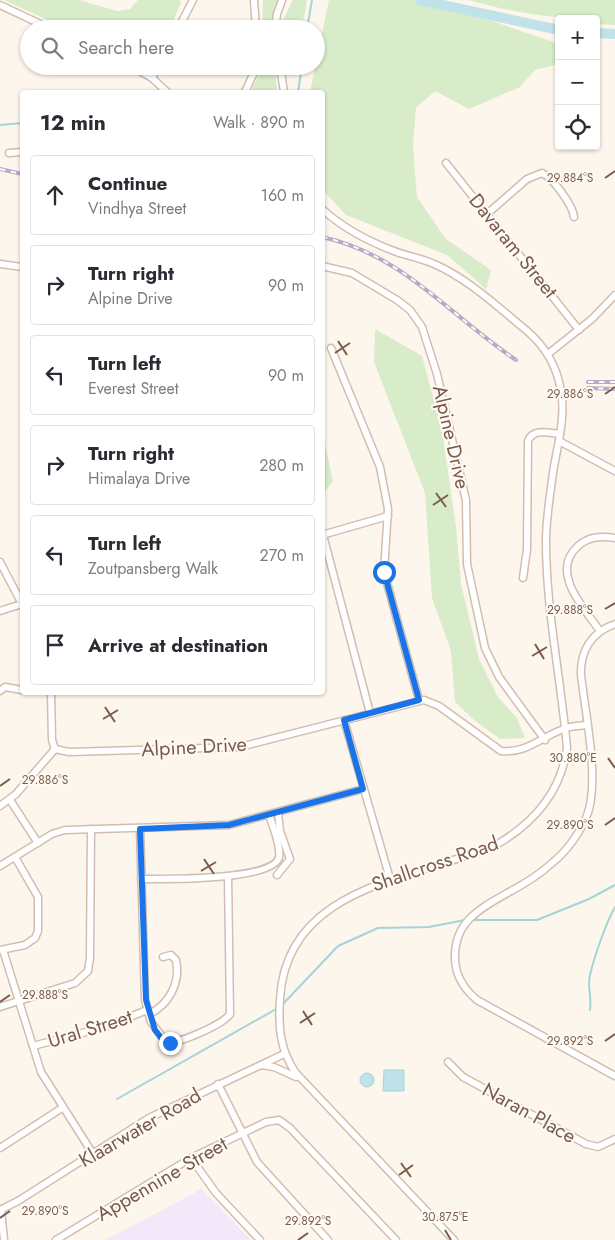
<!DOCTYPE html>
<meta charset="utf-8">
<style>
:root{--surface:#fff;--page:#f7f7f7;--text:#2b2b33;--muted:#7c7c81;--line:#e1e1e2}
body{margin:0;font-family:Jost,sans-serif;background:var(--page);color:var(--text)}
.controls{position:absolute;right:15px;top:15px;display:grid;overflow:hidden;border-radius:5px;box-shadow:0 1px 4px #0004}
.controls button{width:45px;height:45px;display:grid;place-items:center;padding:0;border:0;border-bottom:1px solid var(--line);background:var(--surface);color:var(--text);font:25px sans-serif}
.stop{position:absolute;width:15px;height:15px;margin:-11px;border:4px solid #1a73e8;border-radius:50%;background:#fff}
.stop.end{background:#1a73e8;border-color:#fff;box-shadow:0 1px 5px #0008}
.list{margin:0;padding:0;list-style:none}
h2{display:flex;justify-content:space-between;align-items:center;height:65px;margin:0;padding:0 20px;font-size:21px}
h2 small{font-size:16px;font-weight:400;color:var(--muted)}
.list li{display:grid;grid-template-columns:32px 1fr auto;gap:15px;align-items:center;box-sizing:border-box;height:80px;margin:0 10px 10px;padding:0 10px;border:1px solid var(--line);border-radius:5px}
.list b{display:block;font-size:19px;white-space:nowrap}
.list p{margin:0;font-size:16px;white-space:nowrap;color:var(--muted)}
.list em{font-size:16px;font-style:normal;color:var(--muted)}
.icon{flex:none;width:28px;height:28px;fill:none;stroke:currentColor;stroke-width:2;stroke-linecap:round;stroke-linejoin:round}
.map{position:relative;flex:none;width:615px;height:1240px;overflow:hidden}
.search{position:absolute;background:var(--surface);box-shadow:0 1px 4px #0004;left:20px;top:20px;width:305px;height:55px;display:flex;align-items:center;gap:12px;box-sizing:border-box;padding:0 18px;border-radius:28px;color:var(--muted);font-size:19px}
.panel{position:absolute;background:var(--surface);box-shadow:0 1px 4px #0004;left:20px;top:90px;width:305px;height:605px;border-radius:5px}
.map>svg:first-child{display:block}
.education{fill:#f3e8fa}
.green{fill:#d8ecc9}
.water{fill:#bfe3e8;stroke:#a5d3da}
.lines{fill:none;stroke-linecap:round;stroke-linejoin:round}
.stream{stroke:#a5d3da;stroke-width:2}
.river{stroke:#bfe3e8;stroke-width:10}
.minor-casing{stroke:#d1beb0;stroke-width:9}
.minor{stroke:#fff;stroke-width:6}
.rail-casing{stroke:#b9a8c9;stroke-width:4}
.rail{stroke:#fffaf3;stroke-width:2;stroke-dasharray:5.5;stroke-linecap:butt}
.route{stroke:#1a73e8;stroke-width:6}
.ticks{fill:none;stroke:#7a5c4d;stroke-width:2}
.labels{text-anchor:middle;dominant-baseline:central;stroke-width:4;stroke-linejoin:round;paint-order:stroke}
.street-label{font-size:20px;fill:#7a5c4d;stroke:#fffaf3}
.ticks-label{font-size:12px;text-anchor:middle;fill:#7a5c4d;stroke:#fffaf3;stroke-width:4;stroke-linejoin:round;paint-order:stroke}
</style>
<div class="map">
<svg width="615" height="1240" viewBox="0 0 615 1240">
<rect width="100%" height="100%" fill="#fdf6ec"/>
<!-- education -->
<path class="education" d="M 201,1188 L 251,1240 L 105,1240 L 193,1194 Z"/>
<!-- green -->
<g class="green">
<path d="M 4,0 L 79,0 L 117,11 L 130,9 L 138,0 L 179,0 L 181,2 L 170,29 L 148,29 L 138,24 L 134,29 L 67,29 Z"/>
<path d="M 263,0 L 281,0 L 272,18 L 273,29 L 262,29 Z"/>
<path d="M 293,0 L 307,0 L 302,29 L 284,29 L 283,20 Z"/>
<path d="M 329,0 L 430,0 L 559,44 L 559,64 L 535,70 L 520,87 L 469,109 L 435,91 L 416,108 L 413,147 L 417,197 L 446,239 L 491,270 L 486,289 L 447,255 L 346,215 L 323,190 L 322,92 L 310,92 Z"/>
<path d="M 468,0 L 615,0 L 615,25 L 596,24 L 596,19 C 553,19 510,12 468,0 Z"/>
<path d="M 263,66 L 275,66 L 277,92 L 251,92 Z"/>
<path d="M 375,329 L 422,356 L 442,430 L 456,527 L 461,584 L 479,659 L 498,697 L 517,718 L 525,738 L 500,739 L 473,719 L 455,702 L 451,651 L 432,598 L 425,493 L 374,362 Z"/>
<path d="M 322,431 L 333,481 L 323,494 L 322,494 Z"/>
</g>
<!-- water -->
<g class="water">
<path d="M 384,1070 L 404,1070 L 404,1091 L 383,1091 Z"/>
<circle cx="367" cy="1080" r="7"/>
</g>
<g class="lines">
<!-- stream -->
<g class="stream">
<path d="M 307,29 L 312,0"/>
<path d="M 298,92 L 302,66"/>
<path d="M 0,125 L 22,123"/>
<path d="M 472,920 L 537,920 L 589,899 L 615,885"/>
<path d="M 282,1005 L 338,946 L 378,928 L 429,927 L 465,920"/>
<path d="M 590,1010 C 592,998 587,987 590,975 C 594,957 606,923 615,907"/>
<path d="M 117,1099 L 278,1008"/>
</g>
<!-- river -->
<g class="river">
<path d="M 420,0 L 559,30"/>
<path d="M 596,33 L 615,34"/>
</g>
<!-- minor casing -->
<g class="minor-casing">
<g id="minor">
<path d="M 254,0 L 256,29"/>
<path d="M 0,5 L 51,29"/>
<path d="M 178,29 L 193,0"/>
<path d="M 275,29 L 277,14 L 282,0"/>
<path d="M 131,66 L 152,78 L 167,92"/>
<path d="M 280,66 L 284,92"/>
<path d="M 152,78 L 158,66"/>
<path d="M 245,92 L 257,66"/>
<path d="M 9,153 L 22,152"/>
<path d="M 446,163 L 579,330"/>
<path d="M 322,209 C 342,227 370,242 394,251 C 407,256 421,258 434,264 C 467,278 498,307 526,330 C 545,346 557,366 561,391 C 566,418 557,446 553,473 C 550,495 546,519 546,541 C 546,610 561,679 567,748 C 561,792 534,823 496,845 C 416,879 286,885 280,999 C 278,1027 280,1049 295,1072 L 454,1240"/>
<path d="M 487,214 L 527,179 L 542,173 C 552,177 573,205 574,217"/>
<path d="M 0,264 L 22,267"/>
<path d="M 322,266 L 352,273 L 397,300 L 410,310 L 422,327 L 437,374 L 466,500 L 467,564 L 485,648 L 499,677 L 545,740"/>
<path d="M 331,348 L 380,467 L 388,509 L 384,572 L 419,700"/>
<path d="M 548,354 L 592,319 L 615,295"/>
<path d="M 559,441 L 615,471"/>
<path d="M 322,535 L 388,516"/>
<path d="M 323,535 L 370,713"/>
<path d="M 0,562 L 22,604"/>
<path d="M 523,578 L 527,549 L 528,441 C 533,428 549,433 560,434"/>
<path d="M 0,611 L 22,604"/>
<path d="M 615,624 C 591,632 580,652 581,675 C 585,712 601,785 586,818 C 579,834 566,852 552,863 C 540,874 526,883 511,891 C 483,907 454,920 455,958 C 455,976 464,989 477,1000 L 615,1076"/>
<path d="M 600,631 C 584,608 549,572 578,546 C 589,536 602,536 615,538"/>
<path d="M 0,691 L 5,687 L 22,690"/>
<path d="M 51,692 L 52,740 L 55,749"/>
<path d="M 344,720 L 390,879"/>
<path d="M 55,749 L 69,752 L 240,747 L 424,700 L 439,706 L 501,751 C 527,754 544,735 566,728 C 572,726 580,726 586,725"/>
<path d="M 10,800 L 38,843"/>
<path d="M 0,806 L 16,794 L 55,749"/>
<path d="M 140,829 L 145,1000 L 151,1022 L 166,1042 C 177,1045 224,1024 230,1014 L 228,876"/>
<path d="M 0,866 L 52,834 L 65,830 L 229,825 L 363,789"/>
<path d="M 277,875 L 290,859 L 280,831 L 278,813"/>
<path d="M 141,879 C 163,879 274,881 279,857 C 281,845 273,827 269,815"/>
<path d="M 0,950 L 25,945 L 35,938 L 38,931 L 38,897 L 15,857"/>
<path d="M 3,950 L 41,1072 L 93,1154"/>
<path d="M 0,1007 L 75,983 L 88,971 L 90,958 L 91,829"/>
<path d="M 149,1014 C 169,1005 181,982 176,960 L 171,955 L 163,957"/>
<path d="M 33,1046 L 105,1027 L 147,1010"/>
<path d="M 448,1062 L 463,1077 L 586,1144 L 598,1147 L 615,1139"/>
<path d="M 261,1065 L 274,1067 L 296,1077"/>
<path d="M 218,1084 L 257,1162 L 328,1240"/>
<path d="M 0,1148 L 62,1108"/>
<path d="M 191,1158 L 216,1193 L 260,1240"/>
<path d="M 0,1210 L 18,1201 L 149,1118 L 284,1054"/>
<path d="M 1,1210 L 4,1240"/>
<path d="M 56,1240 L 191,1158 L 266,1122 L 279,1120 L 290,1128 L 396,1240"/>
</g>
</g>
<!-- minor -->
<use href="#minor" class="minor"/>
<!-- rail casing -->
<g class="rail-casing">
<g id="rail">
<path d="M 0,169 L 22,174"/>
<path d="M 322,237 C 404,255 450,316 516,360"/>
<path d="M 588,382 L 615,382"/>
<path d="M 587,388 L 615,389"/>
</g>
</g>
<!-- rail -->
<use href="#rail" class="rail"/>
</g>
<g class="lines">
<!-- route -->
<path class="route" d="M 170,1043 L 162,1039 L 155,1030 L 146,1000 L 140,829 L 229,825 L 363,789 L 344,720 L 419,700 L 384,572"/>
</g>
<!-- ticks -->
<path class="ticks" d="M 605,178 L 615,171M 338,341 L 347,355M 335,353 L 350,343M 605,394 L 615,387M 436,493 L 446,507M 433,505 L 448,495M 605,609 L 615,603M 535,644 L 544,659M 532,656 L 547,647M 105,707 L 115,722M 103,719 L 118,710M 608,758 L 615,768M 0,786 L 10,779M 605,825 L 615,818M 204,859 L 214,874M 201,871 L 216,862M 0,1002 L 10,995M 303,1011 L 312,1025M 300,1023 L 315,1013M 605,1041 L 615,1034M 401,1163 L 411,1177M 399,1175 L 413,1165M 0,1218 L 10,1211M 445,1230 L 451,1240M 298,1240 L 308,1233"/>
<g class="labels">
<!-- street labels -->
<g class="street-label">
<text transform="translate(513 246) rotate(51)">Davaram Street</text>
<text transform="translate(451 437) rotate(77)">Alpine Drive</text>
<text transform="translate(194 747) rotate(-3)">Alpine Drive</text>
<text transform="translate(435 864) rotate(-19)">Shallcross Road</text>
<text transform="translate(90 1029) rotate(-17)">Ural Street</text>
<text transform="translate(529 1113) rotate(29)">Naran Place</text>
<text transform="translate(140 1128) rotate(-30)">Klaarwater Road</text>
<text transform="translate(162 1179) rotate(-30)">Appennine Street</text>
</g>
</g>
<g class="ticks-label">
<text x="570" y="182">29.884°S</text>
<text x="570" y="398">29.886°S</text>
<text x="570" y="614">29.888°S</text>
<text x="573" y="762">30.880°E</text>
<text x="45" y="784">29.886°S</text>
<text x="570" y="829">29.890°S</text>
<text x="45" y="999">29.888°S</text>
<text x="570" y="1045">29.892°S</text>
<text x="45" y="1215">29.890°S</text>
<text x="445" y="1221">30.875°E</text>
<text x="308" y="1225">29.892°S</text>
</g>
</svg>
<div class="controls">
<button>+</button>
<button>−</button>
<button><svg class="icon" aria-label="locate" viewBox="0 0 24 24"><circle cx="12" cy="12" r="6"/><path d="M12 2v4M12 18v4M2 12h4M18 12h4"/></svg></button>
</div>
<div class="stop" style="left:384px;top:572px"></div>
<div class="stop end" style="left:170px;top:1043px"></div>
<div class="search"><svg class="icon" aria-label="search" viewBox="0 0 24 24"><circle cx="10" cy="10" r="6"/><path d="M15 15l6 6"/></svg>Search here</div>
<section class="panel">
<h2>12 min<small>Walk · 890 m</small></h2>
<ul class="list">
<li><svg class="icon" aria-label="ahead" viewBox="0 0 24 24"><path d="M12 20V5M6 11l6-6 6 6"/></svg><div><b>Continue</b><p>Vindhya Street</p></div><em>160 m</em></li>
<li><svg class="icon" aria-label="right" viewBox="0 0 24 24"><path d="M7 20v-9h11M14 6l5 5-5 5"/></svg><div><b>Turn right</b><p>Alpine Drive</p></div><em>90 m</em></li>
<li><svg class="icon" aria-label="left" viewBox="0 0 24 24"><path d="M17 20v-9H6M10 6l-5 5 5 5"/></svg><div><b>Turn left</b><p>Everest Street</p></div><em>90 m</em></li>
<li><svg class="icon" aria-label="right" viewBox="0 0 24 24"><path d="M7 20v-9h11M14 6l5 5-5 5"/></svg><div><b>Turn right</b><p>Himalaya Drive</p></div><em>280 m</em></li>
<li><svg class="icon" aria-label="left" viewBox="0 0 24 24"><path d="M17 20v-9H6M10 6l-5 5 5 5"/></svg><div><b>Turn left</b><p>Zoutpansberg Walk</p></div><em>270 m</em></li>
<li><svg class="icon" aria-label="arrive" viewBox="0 0 24 24"><path d="M6 21V4h12l-3 4 3 4H6"/></svg><div><b>Arrive at destination</b></div></li>
</ul>
</section>
</div>
